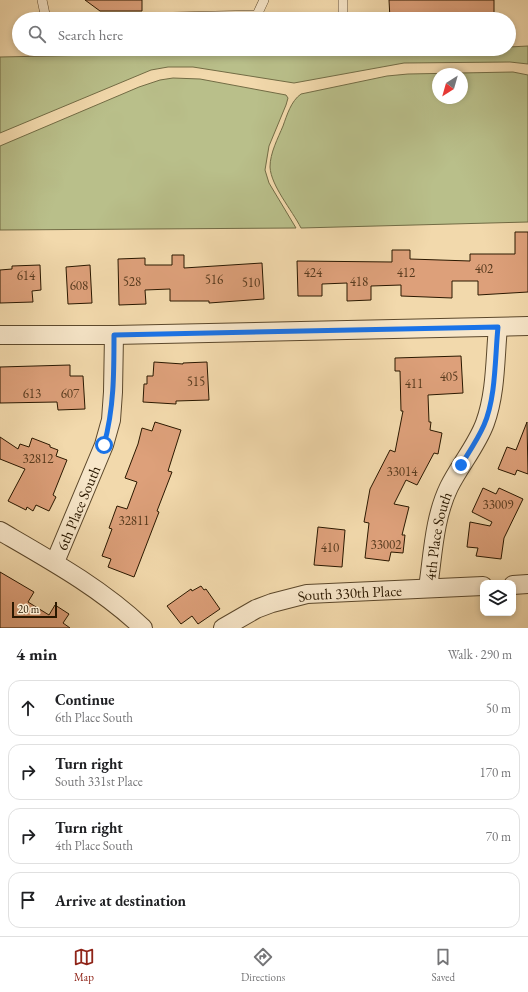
<!DOCTYPE html>
<meta charset="utf-8">
<style>
:root{--surface:#fff;--page:#f6f6f6;--text:#202124;--muted:#757577;--line:#e0e0e0;--accent:#8f2418}
body{margin:0;font-family:"EB Garamond",serif;background:var(--page);color:var(--text)}
.controls{position:absolute;right:12px;bottom:12px;display:grid;overflow:hidden;border-radius:8px;box-shadow:0 2px 6px #0003}
.controls button{width:36px;height:36px;display:grid;place-items:center;padding:0;border:0;border-bottom:1px solid var(--line);background:var(--surface);color:var(--text);font:20px sans-serif}
.compass{position:absolute;left:432px;top:68px;width:36px;height:36px;border-radius:50%;background:var(--surface);box-shadow:0 2px 6px #0003;rotate:217deg}
.scale{position:absolute;left:12px;bottom:10px;width:45px;box-sizing:border-box;padding-left:4px;border:2px solid #2a1800;border-top:0;font-size:11px;line-height:14px;white-space:nowrap;color:#2a1800;-webkit-text-stroke:3px #f7e6c9;paint-order:stroke}
.stop{position:absolute;width:12px;height:12px;margin:-9px;border:3px solid #1a73e8;border-radius:50%;background:#fff}
.stop.end{background:#1a73e8;border-color:#fff;box-shadow:0 1px 4px #0008}
.list{margin:0;padding:0;list-style:none}
h2{display:flex;justify-content:space-between;align-items:center;height:52px;margin:0;padding:0 16px;font-size:17px}
h2 small{font-size:13px;font-weight:400;color:var(--muted)}
.list li{display:grid;grid-template-columns:26px 1fr auto;gap:12px;align-items:center;box-sizing:border-box;height:56px;margin:0 8px 8px;padding:0 8px;border:1px solid var(--line);border-radius:12px}
.list b{display:block;font-size:15px;white-space:nowrap}
.list p{margin:0;font-size:13px;white-space:nowrap;color:var(--muted)}
.list em{font-size:13px;font-style:normal;color:var(--muted)}
.icon{flex:none;width:22px;height:22px;fill:none;stroke:currentColor;stroke-width:2;stroke-linecap:round;stroke-linejoin:round}
.map{position:relative;flex:none;width:528px;height:628px;overflow:hidden}
.search{position:absolute;background:var(--surface);box-shadow:0 2px 6px #0003;left:12px;right:12px;top:12px;height:44px;display:flex;align-items:center;gap:10px;box-sizing:border-box;padding:0 14px;border-radius:22px;color:var(--muted);font-size:15px}
.sheet{height:308px;background:var(--surface)}
nav{display:flex;justify-content:space-around;align-items:center;box-sizing:border-box;height:56px;border-top:1px solid var(--line);background:var(--surface);font-size:11px;color:var(--muted)}
nav a{display:grid;justify-items:center;gap:2px}
nav .on{color:var(--accent)}
.map>svg:first-child{display:block}
.green{fill:#b9bf8a;stroke:#726c45;fill-rule:evenodd}
.building{fill:#dda07a;stroke:#2a1800}
.lines{fill:none;stroke-linecap:round;stroke-linejoin:round}
.service-casing{stroke:#5c482b;stroke-width:10}
.minor-casing{stroke:#5c482b;stroke-width:20}
.service{stroke:#f7e6c9;stroke-width:9}
.minor{stroke:#f7e6c9;stroke-width:18}
.route{stroke:#1a73e8;stroke-width:5}
.labels{text-anchor:middle;dominant-baseline:central;stroke-width:3;stroke-linejoin:round;paint-order:stroke}
.number-label{font-size:13px;fill:#573a1e}
.street-label{font-size:15px;fill:#2a1800;stroke:#f7e6c9}
</style>
<div class="map">
<svg width="528" height="628" viewBox="0 0 528 628">
<rect width="100%" height="100%" fill="#f2d9ac"/>
<filter id="stains"><feTurbulence type="fractalNoise" baseFrequency=".005" numOctaves="4"/><feColorMatrix values="0 0 0 0 .2 0 0 0 0 .09 0 0 0 0 .02 0 0 0 .5 -.17"/></filter>
<radialGradient id="worn" r=".72"><stop offset=".6" stop-color="#630" stop-opacity="0"/><stop offset="1" stop-color="#630" stop-opacity=".3"/></radialGradient>
<!-- green -->
<g class="green">
<path d="M 528,46 L 528,64 L 510,62 L 404,63 L 294,83 L 193,67 L 168,67 L 151,70 L 0,133 L 0,57 L 391,49 L 509,49 L 509,47 Z"/>
<path d="M 513,72 L 528,75 L 528,222 L 301,228 C 292,210 271,186 270,167 C 270,153 278,138 283,126 C 287,115 291,101 301,94 L 387,76 L 408,74 ZM 438,74 L 462,74 L 462,98 L 438,98 Z"/>
<path d="M 173,78 L 200,79 L 286,95 L 288,98 L 286,105 L 269,146 L 265,170 L 269,183 L 296,228 L 0,230 L 0,146 L 139,87 L 160,80 Z"/>
</g>
<!-- building -->
<g class="building">
<path d="M 85,0 L 142,0 L 142,11 L 100,11 Z"/>
<path d="M 389,0 L 494,0 L 494,19 L 390,19 Z"/>
<path d="M 515,232 L 528,232 L 528,292 L 478,295 L 478,281 L 452,281 L 452,298 L 401,296 L 401,285 L 371,286 L 371,300 L 347,301 L 347,283 L 322,284 L 322,296 L 298,296 L 297,261 L 392,262 L 392,250 L 410,250 L 410,259 L 470,261 L 470,254 L 515,254 Z"/>
<path d="M 172,255 L 184,255 L 184,268 L 262,263 L 264,299 L 209,303 L 209,301 L 170,301 L 170,289 L 145,290 L 146,304 L 119,305 L 118,259 L 145,258 L 145,265 L 172,265 Z"/>
<path d="M 40,265 L 41,290 L 32,291 L 33,302 L 0,303 L 0,270 L 12,269 L 12,266 Z"/>
<path d="M 90,265 L 92,303 L 68,304 L 66,267 Z"/>
<path d="M 461,356 L 463,393 L 428,395 L 429,422 L 431,422 L 430,430 L 442,433 L 438,454 L 434,453 L 417,485 L 406,480 L 394,504 L 409,507 L 402,535 L 405,535 L 403,553 L 391,552 L 389,561 L 365,558 L 369,523 L 364,522 L 370,489 L 390,450 L 395,452 L 403,411 L 401,411 L 400,371 L 395,371 L 395,358 Z"/>
<path d="M 154,362 L 183,364 L 183,363 L 207,362 L 209,400 L 176,401 L 176,404 L 143,402 L 144,384 L 147,384 L 147,376 L 153,376 Z"/>
<path d="M 70,365 L 70,376 L 83,376 L 85,409 L 58,410 L 57,402 L 0,403 L 0,367 Z"/>
<path d="M 155,422 L 181,430 L 168,471 L 172,472 L 157,511 L 159,512 L 134,577 L 108,567 L 111,559 L 102,556 L 112,529 L 109,528 L 117,506 L 127,509 L 137,482 L 125,478 L 138,444 L 142,428 L 152,431 Z"/>
<path d="M 527,422 L 528,474 L 517,470 L 515,475 L 498,469 L 507,447 L 516,450 Z"/>
<path d="M 0,437 L 18,449 L 20,444 L 29,447 L 32,438 L 50,445 L 50,447 L 58,450 L 56,456 L 67,460 L 53,495 L 56,497 L 49,511 L 36,505 L 33,511 L 27,507 L 26,510 L 8,501 L 25,469 L 0,459 Z"/>
<path d="M 483,488 L 496,494 L 499,488 L 523,499 L 504,538 L 501,559 L 476,556 L 478,548 L 467,547 L 470,522 L 490,526 L 492,522 L 472,512 Z"/>
<path d="M 318,527 L 345,530 L 342,567 L 314,565 Z"/>
<path d="M 0,572 L 34,592 L 28,602 L 49,615 L 55,605 L 69,614 L 63,623 L 70,628 L 0,628 Z"/>
<path d="M 201,586 L 204,590 L 206,589 L 220,609 L 198,624 L 192,616 L 181,624 L 167,606 L 191,589 L 192,591 Z"/>
</g>
<g class="lines">
<!-- service casing -->
<g class="service-casing">
<g id="service">
<path d="M 42,0 L 46,19"/>
<path d="M 90,19 L 257,15 L 264,0"/>
<path d="M 343,19 L 343,0"/>
</g>
</g>
<!-- minor casing -->
<g class="minor-casing">
<g id="minor">
<path d="M 0,335 L 114,335 L 528,326"/>
<path d="M 0,531 C 50,560 101,588 143,628"/>
<path id="s1" d="M 55,562 L 104,445 L 111,420 L 113,392 L 114,335"/>
<path d="M 513,585 L 528,584"/>
<path id="s2" d="M 428,588 C 433,554 434,518 449,487 C 460,465 477,445 485,423 C 496,393 495,358 498,327"/>
<path id="s3" d="M 223,628 L 256,609 L 272,603 L 307,594 L 483,586"/>
</g>
</g>
<!-- service -->
<use href="#service" class="service"/>
<!-- minor -->
<use href="#minor" class="minor"/>
</g>
<g class="lines">
<!-- route -->
<path class="route" d="M 104,445 C 114,408 114,373 114,335 L 498,327 C 495,356 496,398 484,425 C 478,439 469,452 461,465"/>
</g>
<g class="labels">
<!-- number labels -->
<g class="number-label">
<text x="484" y="268">402</text>
<text x="313" y="272">424</text>
<text x="406" y="272">412</text>
<text x="26" y="275">614</text>
<text x="214" y="279">516</text>
<text x="132" y="281">528</text>
<text x="359" y="281">418</text>
<text x="251" y="282">510</text>
<text x="79" y="285">608</text>
<text x="449" y="376">405</text>
<text x="196" y="381">515</text>
<text x="414" y="383">411</text>
<text x="32" y="393">613</text>
<text x="70" y="393">607</text>
<text x="38" y="458">32812</text>
<text x="402" y="471">33014</text>
<text x="498" y="504">33009</text>
<text x="134" y="520">32811</text>
<text x="386" y="544">33002</text>
<text x="330" y="547">410</text>
</g>
<!-- street labels -->
<g class="street-label">
<text stroke="none"><textPath href="#s1" startOffset="59">6th Place South</textPath></text>
<text stroke="none"><textPath href="#s2" startOffset="53">4th Place South</textPath></text>
<text stroke="none"><textPath href="#s3" startOffset="134">South 330th Place</textPath></text>
</g>
</g>
<rect width="100%" height="100%" filter="url(#stains)"/>
<rect width="100%" height="100%" fill="url(#worn)"/>
</svg>
<div class="controls">
<button><svg class="icon" aria-label="layers" viewBox="0 0 24 24"><path d="M12 4l9 5-9 5-9-5zM3 14l9 5 9-5"/></svg></button>
</div>
<svg class="compass" viewBox="-18 -18 36 36"><path d="M0-13l5 13h-10z" fill="#e53935"/><path d="M0 13l5-13h-10z" fill="#757577"/></svg>
<div class="scale">20 m</div>
<div class="stop" style="left:104px;top:445px"></div>
<div class="stop end" style="left:461px;top:465px"></div>
<div class="search"><svg class="icon" aria-label="search" viewBox="0 0 24 24"><circle cx="10" cy="10" r="6"/><path d="M15 15l6 6"/></svg>Search here</div>
</div>
<section class="sheet">
<h2>4 min<small>Walk · 290 m</small></h2>
<ul class="list">
<li><svg class="icon" aria-label="ahead" viewBox="0 0 24 24"><path d="M12 20V5M6 11l6-6 6 6"/></svg><div><b>Continue</b><p>6th Place South</p></div><em>50 m</em></li>
<li><svg class="icon" aria-label="right" viewBox="0 0 24 24"><path d="M7 20v-9h11M14 6l5 5-5 5"/></svg><div><b>Turn right</b><p>South 331st Place</p></div><em>170 m</em></li>
<li><svg class="icon" aria-label="right" viewBox="0 0 24 24"><path d="M7 20v-9h11M14 6l5 5-5 5"/></svg><div><b>Turn right</b><p>4th Place South</p></div><em>70 m</em></li>
<li><svg class="icon" aria-label="arrive" viewBox="0 0 24 24"><path d="M6 21V4h12l-3 4 3 4H6"/></svg><div><b>Arrive at destination</b></div></li>
</ul>
</section>
<nav>
<a class="on"><svg class="icon" aria-label="map" viewBox="0 0 24 24"><path d="M3 6l6-2 6 2 6-2v14l-6 2-6-2-6 2zM9 4v14M15 6v14"/></svg>Map</a>
<a><svg class="icon" aria-label="directions" viewBox="0 0 24 24"><path d="M12 3l9 9-9 9-9-9zM9 14v-3h6M13 9l2 2-2 2"/></svg>Directions</a>
<a><svg class="icon" aria-label="saved" viewBox="0 0 24 24"><path d="M7 4h10v16l-5-4-5 4z"/></svg>Saved</a>
</nav>
